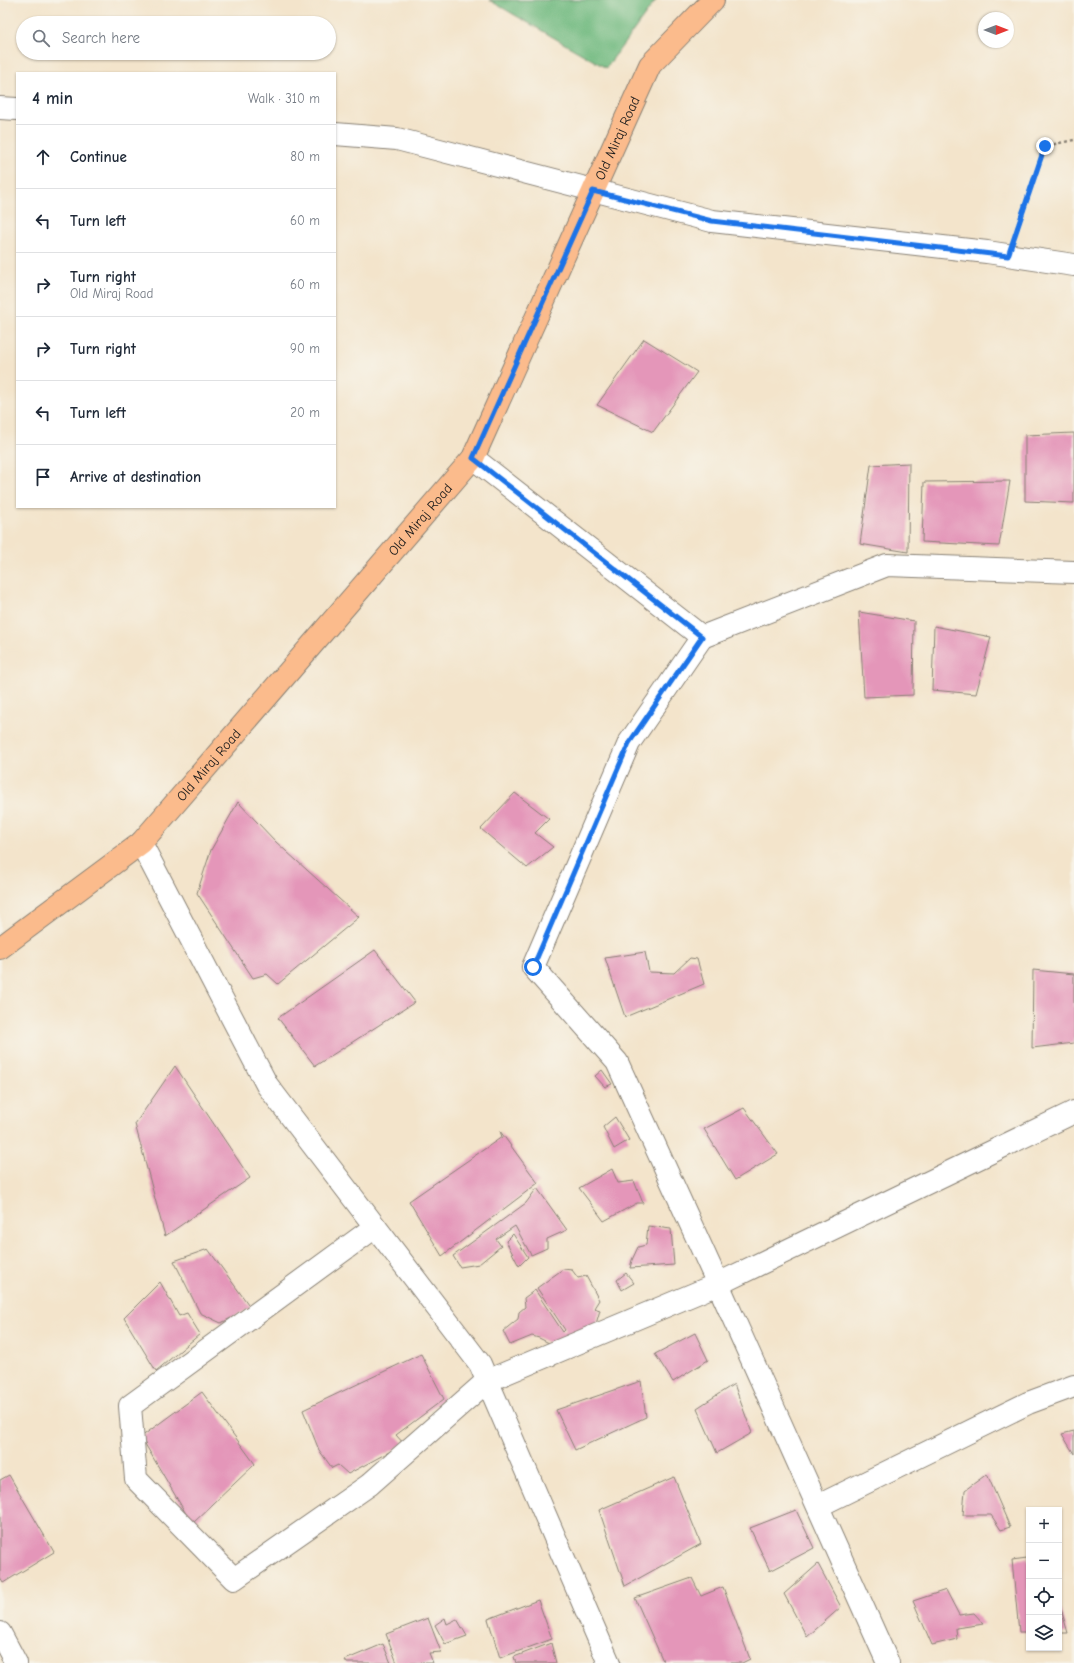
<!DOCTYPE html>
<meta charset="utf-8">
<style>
:root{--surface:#fff;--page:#f2f2f3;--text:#1f2937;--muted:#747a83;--line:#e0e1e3}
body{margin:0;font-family:"Comic Neue",sans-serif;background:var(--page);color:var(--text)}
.controls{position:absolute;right:12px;bottom:12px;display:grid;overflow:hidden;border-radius:0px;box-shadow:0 1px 3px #0004}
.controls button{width:36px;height:36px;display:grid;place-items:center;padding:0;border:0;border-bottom:1px solid var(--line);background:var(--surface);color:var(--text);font:20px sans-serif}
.compass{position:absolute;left:978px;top:12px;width:36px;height:36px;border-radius:50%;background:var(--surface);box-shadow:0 1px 3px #0004;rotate:90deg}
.stop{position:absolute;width:12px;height:12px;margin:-9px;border:3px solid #1a73e8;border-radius:50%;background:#fff}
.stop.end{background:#1a73e8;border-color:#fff;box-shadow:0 1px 4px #0008}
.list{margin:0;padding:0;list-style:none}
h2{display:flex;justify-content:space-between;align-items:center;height:52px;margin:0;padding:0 16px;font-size:17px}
h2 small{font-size:13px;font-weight:400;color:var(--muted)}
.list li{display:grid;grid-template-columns:26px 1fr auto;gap:12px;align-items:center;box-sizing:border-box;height:64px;padding:0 16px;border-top:1px solid var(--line)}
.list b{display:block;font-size:15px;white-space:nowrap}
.list p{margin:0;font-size:13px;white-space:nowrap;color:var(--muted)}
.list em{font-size:13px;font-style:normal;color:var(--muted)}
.icon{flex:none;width:22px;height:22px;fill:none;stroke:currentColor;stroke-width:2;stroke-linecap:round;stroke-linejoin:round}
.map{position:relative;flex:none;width:1074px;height:1663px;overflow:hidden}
.search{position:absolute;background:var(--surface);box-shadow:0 1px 3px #0004;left:16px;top:16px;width:320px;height:44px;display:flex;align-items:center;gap:10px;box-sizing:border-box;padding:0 14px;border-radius:22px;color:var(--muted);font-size:15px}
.panel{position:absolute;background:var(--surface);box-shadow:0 1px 3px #0004;left:16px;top:72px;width:320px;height:436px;border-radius:0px}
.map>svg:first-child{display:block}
.forest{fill:#71ba80;stroke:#466b4e}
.building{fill:#e496b9}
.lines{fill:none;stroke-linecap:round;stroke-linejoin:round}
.street-casing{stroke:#888074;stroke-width:24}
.primary-casing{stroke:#888074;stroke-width:24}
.path{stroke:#888074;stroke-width:2.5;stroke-dasharray:3 3;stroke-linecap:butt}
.street{stroke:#fff;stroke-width:22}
.primary{stroke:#fbbb8c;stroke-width:22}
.route{stroke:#1a73e8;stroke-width:5}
.labels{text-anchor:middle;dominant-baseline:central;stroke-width:4;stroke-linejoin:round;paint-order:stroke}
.street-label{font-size:14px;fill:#1c1c1c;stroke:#f7f3e8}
</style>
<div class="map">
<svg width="1074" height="1663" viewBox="0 0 1074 1663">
<rect width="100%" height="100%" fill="#f7f3e8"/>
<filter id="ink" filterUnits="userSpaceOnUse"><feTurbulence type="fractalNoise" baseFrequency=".025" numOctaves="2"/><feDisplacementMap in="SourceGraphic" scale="8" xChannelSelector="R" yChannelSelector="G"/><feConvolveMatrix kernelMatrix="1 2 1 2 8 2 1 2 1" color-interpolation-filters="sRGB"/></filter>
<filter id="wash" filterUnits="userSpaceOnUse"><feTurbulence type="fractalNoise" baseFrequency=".012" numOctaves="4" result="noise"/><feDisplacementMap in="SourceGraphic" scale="16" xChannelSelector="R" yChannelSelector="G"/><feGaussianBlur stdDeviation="0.9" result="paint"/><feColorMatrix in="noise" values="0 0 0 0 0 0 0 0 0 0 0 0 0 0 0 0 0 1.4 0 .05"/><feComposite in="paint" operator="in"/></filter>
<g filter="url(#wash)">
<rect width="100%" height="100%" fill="#f3e4cb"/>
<!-- forest -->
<path class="forest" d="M 489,0 L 656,0 L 606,68 Z"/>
<g id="blocks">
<!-- building -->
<g class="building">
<path d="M 644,339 L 697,372 L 653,432 L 597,405 Z"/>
<path d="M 1074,433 L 1074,503 L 1025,501 L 1025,435 Z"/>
<path d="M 909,463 L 908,552 L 860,544 L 871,465 Z"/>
<path d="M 1010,481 L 999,546 L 922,542 L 924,482 Z"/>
<path d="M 859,612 L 914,621 L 913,695 L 864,697 Z"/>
<path d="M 934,626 L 991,637 L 976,694 L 932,690 Z"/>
<path d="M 515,793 L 549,819 L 535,833 L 553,847 L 527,868 L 481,829 Z"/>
<path d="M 238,802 L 276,842 L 359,917 L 278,984 L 267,974 L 253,978 L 197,893 L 211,850 Z"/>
<path d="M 375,950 L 415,1002 L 315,1066 L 278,1018 Z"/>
<path d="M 645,952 L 649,972 L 674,973 L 690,958 L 697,959 L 704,984 L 625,1017 L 605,958 Z"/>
<path d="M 1033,970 L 1074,974 L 1074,1043 L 1032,1048 Z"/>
<path d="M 175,1066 L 250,1178 L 165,1236 L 135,1124 Z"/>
<path d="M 602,1070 L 612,1084 L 605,1087 L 595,1076 Z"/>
<path d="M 744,1108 L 778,1154 L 735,1180 L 704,1129 Z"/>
<path d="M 615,1117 L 629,1140 L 614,1149 L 603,1127 Z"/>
<path d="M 500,1131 L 538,1183 L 442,1256 L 409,1201 L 502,1137 Z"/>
<path d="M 612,1169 L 618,1183 L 634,1181 L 643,1203 L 637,1203 L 604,1221 L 579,1188 Z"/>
<path d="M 537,1188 L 567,1230 L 547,1239 L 547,1248 L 531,1255 L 515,1226 L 496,1239 L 501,1246 L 479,1264 L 460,1267 L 453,1256 L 526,1203 Z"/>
<path d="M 648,1226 L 671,1229 L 674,1265 L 630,1268 L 632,1260 L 638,1247 L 646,1245 Z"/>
<path d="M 513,1234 L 528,1257 L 519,1266 L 506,1241 Z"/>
<path d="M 208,1249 L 251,1308 L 221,1323 L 200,1313 L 174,1261 Z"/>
<path d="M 563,1269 L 572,1270 L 578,1278 L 586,1276 L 599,1300 L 594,1308 L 600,1310 L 596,1324 L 559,1348 L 539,1338 L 532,1336 L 510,1345 L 503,1331 L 518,1319 L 519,1312 L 525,1307 L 524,1298 L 535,1290 L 563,1332 L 565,1330 L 537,1288 Z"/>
<path d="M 626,1273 L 634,1283 L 622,1290 L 617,1280 Z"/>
<path d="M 160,1282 L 179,1316 L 187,1313 L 200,1334 L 156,1371 L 124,1318 Z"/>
<path d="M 695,1333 L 708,1360 L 673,1382 L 655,1354 Z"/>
<path d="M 421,1354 L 444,1399 L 396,1435 L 404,1444 L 348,1474 L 338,1465 L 332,1468 L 319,1450 L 303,1410 Z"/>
<path d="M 641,1381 L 646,1417 L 575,1450 L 556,1410 Z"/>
<path d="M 734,1384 L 752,1433 L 717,1453 L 697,1408 Z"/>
<path d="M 202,1392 L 255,1464 L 192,1524 L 141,1437 Z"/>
<path d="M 1074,1431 L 1074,1454 L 1062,1434 Z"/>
<path d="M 987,1474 L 1010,1527 L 1001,1530 L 991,1515 L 963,1515 L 965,1490 Z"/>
<path d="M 9,1475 L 54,1552 L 3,1583 L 0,1578 L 0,1480 Z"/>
<path d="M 674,1477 L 701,1544 L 625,1586 L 599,1510 Z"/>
<path d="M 796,1510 L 814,1548 L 770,1571 L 750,1528 Z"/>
<path d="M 1027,1558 L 1029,1562 L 1029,1632 L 1019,1632 L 1012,1560 Z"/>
<path d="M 818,1564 L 841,1607 L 807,1637 L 784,1594 Z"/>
<path d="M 692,1578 L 701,1596 L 723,1587 L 750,1659 L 742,1663 L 664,1663 L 635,1598 Z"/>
<path d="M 946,1590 L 959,1615 L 974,1613 L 984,1624 L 956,1628 L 957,1639 L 932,1645 L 913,1601 Z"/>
<path d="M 538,1600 L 552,1639 L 500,1658 L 488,1619 Z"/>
<path d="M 1061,1609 L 1068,1633 L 1059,1633 L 1059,1610 Z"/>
<path d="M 428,1618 L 441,1652 L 429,1653 L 433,1663 L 397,1663 L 386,1634 Z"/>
<path d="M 445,1618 L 447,1624 L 457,1619 L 467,1636 L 445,1644 L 435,1625 Z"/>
<path d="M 551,1643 L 556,1663 L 516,1663 L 514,1657 Z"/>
<path d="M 383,1644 L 391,1663 L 347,1663 L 345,1660 Z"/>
</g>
</g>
</g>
<g filter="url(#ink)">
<use href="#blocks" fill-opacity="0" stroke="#888074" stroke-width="1"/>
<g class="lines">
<!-- street casing -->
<g class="street-casing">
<g id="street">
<path d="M 0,108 L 17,109"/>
<path d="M 335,134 L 397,139 L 712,221 L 987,252 L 1074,265"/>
<path d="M 473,458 L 702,637 L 629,743 L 533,967 L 617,1062 L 718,1284 L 1074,1112"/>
<path d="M 702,637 L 887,565 L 1074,572"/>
<path d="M 141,843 L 267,1085 L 480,1364 L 609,1663"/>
<path d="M 375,1227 L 130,1406 L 136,1479 L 234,1579 L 369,1485 L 487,1381 L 718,1284 L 888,1663"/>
<path d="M 818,1506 L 1028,1403 L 1074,1386"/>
<path d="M 0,1633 L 16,1663"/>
</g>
</g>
<!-- primary casing -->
<g class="primary-casing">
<g id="primary">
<path id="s1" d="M 0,948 L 141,843 L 473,458 L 650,65 L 713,0"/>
</g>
</g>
<!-- path -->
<path class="path" d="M 1017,229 L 1045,146 L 1074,140"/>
<!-- street -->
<use href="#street" class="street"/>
<!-- primary -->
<use href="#primary" class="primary"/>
</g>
</g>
<g class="lines" filter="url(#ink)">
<!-- route -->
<path class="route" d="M 533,967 L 629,743 L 702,637 L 473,458 L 593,191 L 712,221 L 1008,256 L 1045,146"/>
</g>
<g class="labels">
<!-- street labels -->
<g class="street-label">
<text stroke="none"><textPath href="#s1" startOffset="1035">Old Miraj Road</textPath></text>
<text stroke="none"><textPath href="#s1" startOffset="603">Old Miraj Road</textPath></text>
<text stroke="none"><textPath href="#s1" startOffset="279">Old Miraj Road</textPath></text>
</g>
</g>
</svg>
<div class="controls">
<button>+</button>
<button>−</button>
<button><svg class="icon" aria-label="locate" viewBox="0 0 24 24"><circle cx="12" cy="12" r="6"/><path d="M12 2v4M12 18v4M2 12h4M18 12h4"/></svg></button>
<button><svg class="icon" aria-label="layers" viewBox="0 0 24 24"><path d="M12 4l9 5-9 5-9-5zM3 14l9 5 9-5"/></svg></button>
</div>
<svg class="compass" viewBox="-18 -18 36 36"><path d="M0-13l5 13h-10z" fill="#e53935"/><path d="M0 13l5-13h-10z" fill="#747a83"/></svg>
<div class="stop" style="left:533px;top:967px"></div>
<div class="stop end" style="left:1045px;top:146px"></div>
<div class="search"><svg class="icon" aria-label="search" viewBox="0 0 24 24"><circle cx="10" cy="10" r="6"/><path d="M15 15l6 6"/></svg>Search here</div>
<section class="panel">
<h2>4 min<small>Walk · 310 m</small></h2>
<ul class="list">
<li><svg class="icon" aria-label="ahead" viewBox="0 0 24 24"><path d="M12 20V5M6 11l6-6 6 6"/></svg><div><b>Continue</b></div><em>80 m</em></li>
<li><svg class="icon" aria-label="left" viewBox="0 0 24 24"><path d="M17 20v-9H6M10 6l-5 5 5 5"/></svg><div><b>Turn left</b></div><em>60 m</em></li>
<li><svg class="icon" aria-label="right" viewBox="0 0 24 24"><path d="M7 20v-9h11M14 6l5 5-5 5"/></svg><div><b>Turn right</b><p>Old Miraj Road</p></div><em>60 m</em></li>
<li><svg class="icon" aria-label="right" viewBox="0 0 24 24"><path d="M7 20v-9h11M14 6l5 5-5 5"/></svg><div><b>Turn right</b></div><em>90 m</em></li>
<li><svg class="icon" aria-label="left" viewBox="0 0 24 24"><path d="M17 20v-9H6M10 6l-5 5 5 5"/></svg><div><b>Turn left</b></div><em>20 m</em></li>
<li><svg class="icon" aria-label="arrive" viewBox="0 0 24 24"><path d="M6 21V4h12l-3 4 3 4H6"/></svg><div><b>Arrive at destination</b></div></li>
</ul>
</section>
</div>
